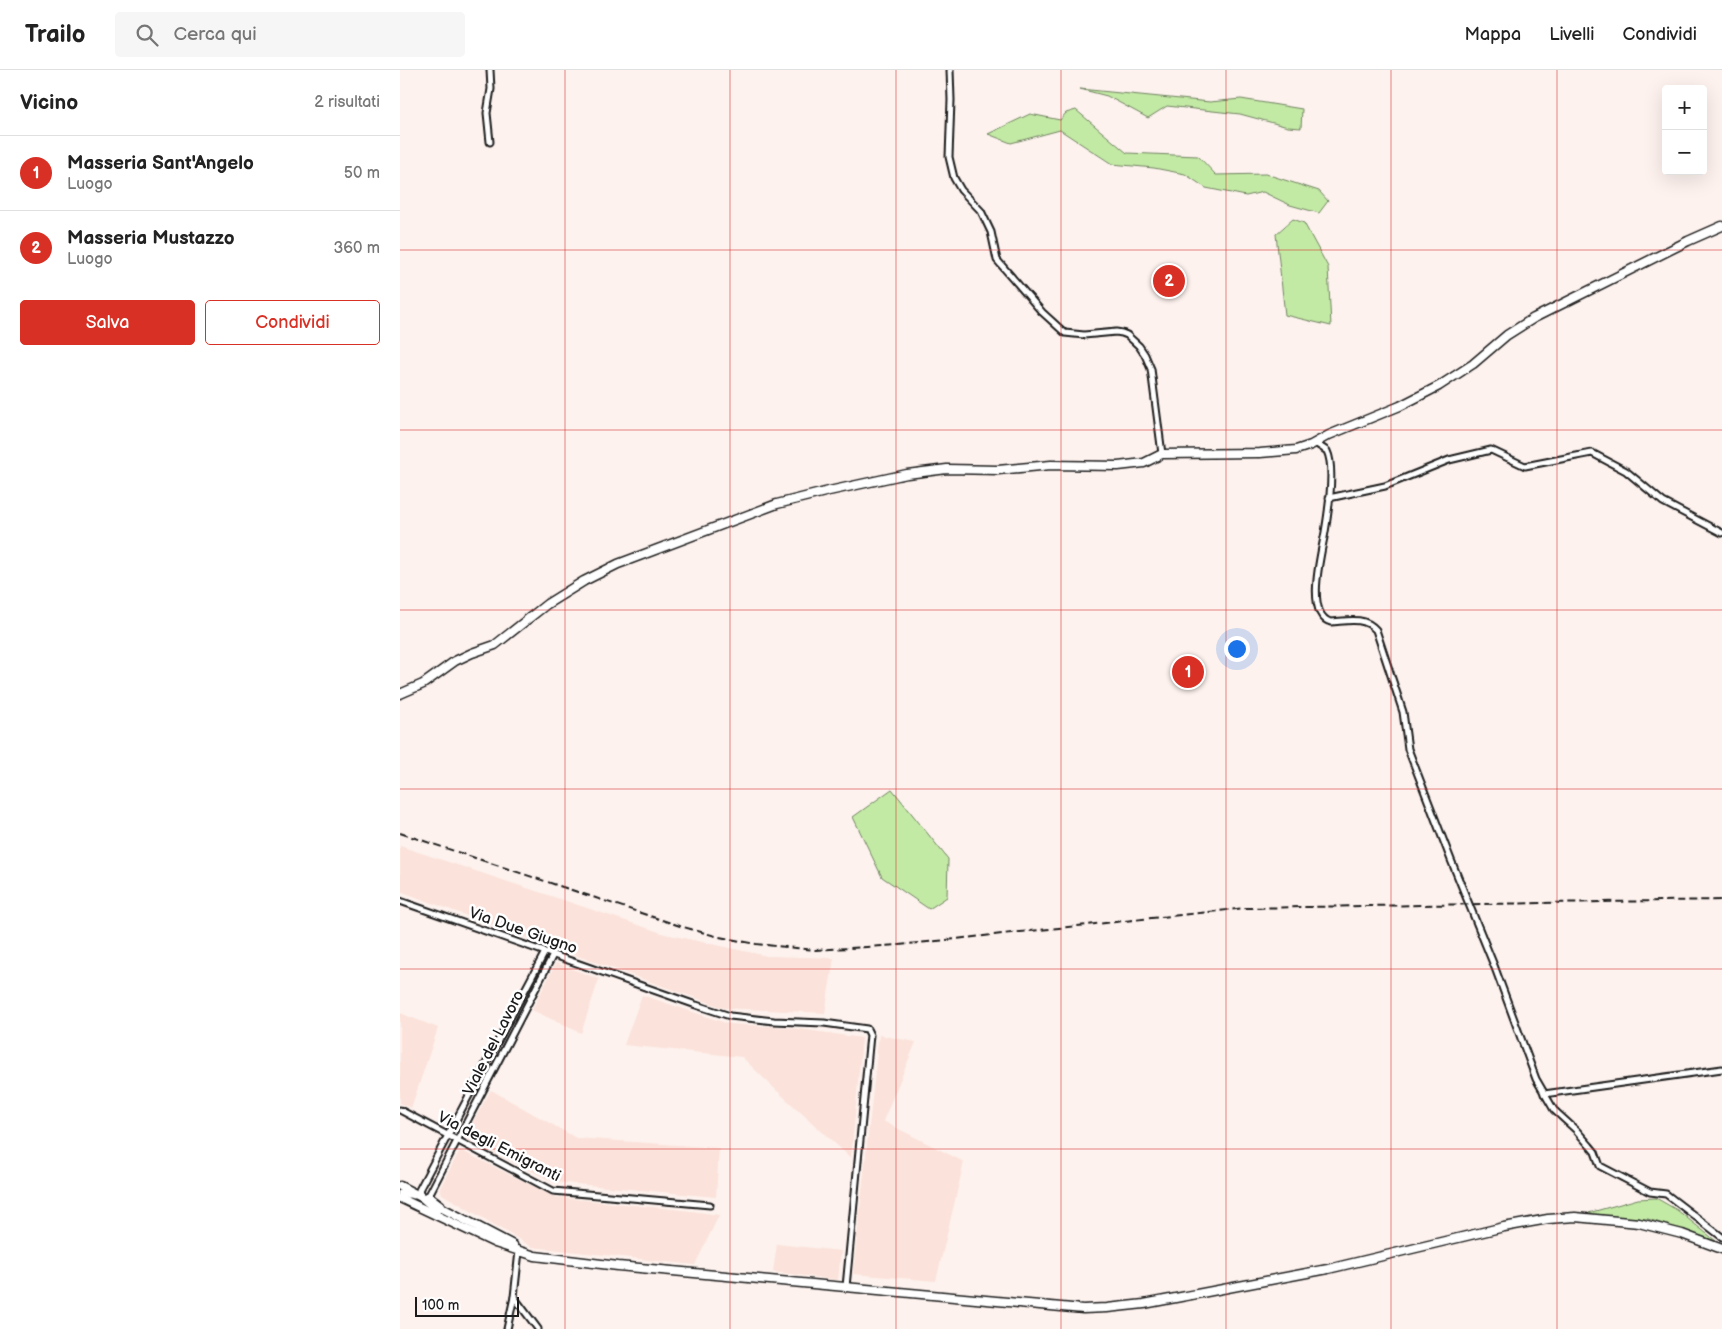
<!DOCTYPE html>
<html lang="it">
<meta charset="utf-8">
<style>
:root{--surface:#fff;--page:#f6f6f6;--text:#222;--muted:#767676;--line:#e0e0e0;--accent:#d93025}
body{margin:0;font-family:"Balsamiq Sans",sans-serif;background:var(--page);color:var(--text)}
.controls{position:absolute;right:15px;top:15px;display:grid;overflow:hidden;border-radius:5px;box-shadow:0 5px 20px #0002}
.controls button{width:45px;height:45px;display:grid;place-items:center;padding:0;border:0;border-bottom:1px solid var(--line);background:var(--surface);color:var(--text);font:25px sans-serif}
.scale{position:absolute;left:15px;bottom:12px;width:104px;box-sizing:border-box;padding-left:5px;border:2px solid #1c1c1c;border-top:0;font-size:14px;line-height:18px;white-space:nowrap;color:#1c1c1c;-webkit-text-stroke:4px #fff;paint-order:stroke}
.you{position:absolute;left:836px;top:578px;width:18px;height:18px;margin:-12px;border:4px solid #fff;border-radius:50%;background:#1a73e8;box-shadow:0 0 0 8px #1a73e833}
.badge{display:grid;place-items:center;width:32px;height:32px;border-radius:50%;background:var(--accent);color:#fff;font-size:16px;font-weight:700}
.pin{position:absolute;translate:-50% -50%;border:2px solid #fff;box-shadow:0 1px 5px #0006}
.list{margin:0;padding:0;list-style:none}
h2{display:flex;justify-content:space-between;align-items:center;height:65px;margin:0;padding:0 20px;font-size:21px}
h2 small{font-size:16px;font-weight:400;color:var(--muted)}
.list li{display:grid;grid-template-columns:32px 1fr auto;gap:15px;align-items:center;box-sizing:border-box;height:75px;padding:0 20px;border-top:1px solid var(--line)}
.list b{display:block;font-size:19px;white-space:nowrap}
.list p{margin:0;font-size:16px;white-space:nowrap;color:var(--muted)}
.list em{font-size:16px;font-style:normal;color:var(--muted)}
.actions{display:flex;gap:10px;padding:15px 20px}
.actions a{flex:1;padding:11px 0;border:1px solid var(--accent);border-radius:5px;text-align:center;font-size:18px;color:var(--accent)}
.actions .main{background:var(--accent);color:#fff}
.icon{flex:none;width:28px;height:28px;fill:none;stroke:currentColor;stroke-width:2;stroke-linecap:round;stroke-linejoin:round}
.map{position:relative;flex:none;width:1322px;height:1259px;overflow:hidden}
header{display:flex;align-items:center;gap:30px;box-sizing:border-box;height:70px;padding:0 25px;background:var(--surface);border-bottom:1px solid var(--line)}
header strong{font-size:24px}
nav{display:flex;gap:28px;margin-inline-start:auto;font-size:18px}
.search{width:350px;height:45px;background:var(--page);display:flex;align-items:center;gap:12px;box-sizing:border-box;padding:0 18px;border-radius:5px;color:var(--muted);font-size:19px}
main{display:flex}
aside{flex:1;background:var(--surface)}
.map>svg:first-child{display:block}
.built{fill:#fbe2da}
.green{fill:#c3eaa5;stroke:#708360}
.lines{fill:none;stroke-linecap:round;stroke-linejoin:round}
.street-casing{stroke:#1c1c1c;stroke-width:9}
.secondary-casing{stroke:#1c1c1c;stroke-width:11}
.street{stroke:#fff;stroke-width:5}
.secondary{stroke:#fff;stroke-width:8}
.rail{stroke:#1c1c1c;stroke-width:2;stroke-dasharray:8 4;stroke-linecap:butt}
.grid{fill:none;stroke:#d62828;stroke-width:1;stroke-opacity:0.55}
.labels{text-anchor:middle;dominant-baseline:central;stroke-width:5;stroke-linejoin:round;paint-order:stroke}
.street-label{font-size:16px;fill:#1c1c1c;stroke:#fff}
</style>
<header>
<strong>Trailo</strong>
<div class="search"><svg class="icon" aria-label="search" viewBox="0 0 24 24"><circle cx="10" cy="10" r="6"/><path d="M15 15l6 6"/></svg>Cerca qui</div>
<nav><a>Mappa</a><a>Livelli</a><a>Condividi</a></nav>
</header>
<main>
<aside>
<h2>Vicino<small>2 risultati</small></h2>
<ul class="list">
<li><span class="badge">1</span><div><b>Masseria Sant'Angelo</b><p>Luogo</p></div><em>50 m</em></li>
<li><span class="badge">2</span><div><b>Masseria Mustazzo</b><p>Luogo</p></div><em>360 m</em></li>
</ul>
<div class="actions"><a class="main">Salva</a><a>Condividi</a></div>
</aside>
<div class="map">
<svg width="1322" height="1259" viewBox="0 0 1322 1259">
<rect width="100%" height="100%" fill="#fdf2ee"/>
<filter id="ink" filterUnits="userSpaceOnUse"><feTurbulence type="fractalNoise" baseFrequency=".02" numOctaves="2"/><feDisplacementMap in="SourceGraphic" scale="10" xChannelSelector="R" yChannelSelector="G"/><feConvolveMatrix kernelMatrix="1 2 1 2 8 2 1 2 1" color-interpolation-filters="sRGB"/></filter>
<g filter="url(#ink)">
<!-- built -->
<g class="built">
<path d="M 0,776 L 265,864 L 367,886 L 434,888 L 425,943 L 324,938 L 127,868 L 0,821 Z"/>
<path d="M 156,893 L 199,909 L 181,963 L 132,940 Z"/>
<path d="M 242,925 L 329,954 L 385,957 L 462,968 L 451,1088 L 374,1018 L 342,987 L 224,975 Z"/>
<path d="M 0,943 L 38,958 L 11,1038 L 0,1033 Z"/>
<path d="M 479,965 L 516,972 L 483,1051 L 564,1092 L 536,1211 L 453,1204 Z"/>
<path d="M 91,1020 L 176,1068 L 319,1078 L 316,1127 L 154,1112 L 64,1068 Z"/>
<path d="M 60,1080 L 155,1127 L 291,1141 L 319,1145 L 295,1195 L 132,1177 L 42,1124 L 40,1118 Z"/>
<path d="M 377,1174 L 441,1181 L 438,1210 L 373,1202 Z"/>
</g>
<!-- green -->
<g class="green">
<path d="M 680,19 L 810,32 L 841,29 L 902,39 L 901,58 L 888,57 L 840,44 L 767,36 L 748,48 L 707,26 Z"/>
<path d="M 676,40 L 727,83 L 798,86 L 816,105 L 866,104 L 919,121 L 928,131 L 919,143 L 890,135 L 863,122 L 846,126 L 806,118 L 785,104 L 754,98 L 712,94 L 660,60 L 611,73 L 588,64 L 630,44 L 660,50 L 666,43 Z"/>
<path d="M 893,149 L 904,153 L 928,197 L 931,256 L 885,245 L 876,164 Z"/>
<path d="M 492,719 L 548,789 L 547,827 L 529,839 L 482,807 L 453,747 Z"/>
<path d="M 1256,1128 L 1277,1140 L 1316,1171 L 1248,1149 L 1185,1144 L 1238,1129 Z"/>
</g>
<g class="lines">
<!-- street casing -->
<g class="street-casing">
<g id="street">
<path d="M 550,0 L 551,30 L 549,87 L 554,108 L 561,120 L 581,141 L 591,162 L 597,190 L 642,242 L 665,263 L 684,265 L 716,262 L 722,263 L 727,265 L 739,276 L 745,285 L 751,299 L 762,384"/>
<path d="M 90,72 L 87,43 L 91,19 L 90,0"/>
<path d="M 915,373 L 927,381 C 935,397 928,444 925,462 C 922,481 904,545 931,552 C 947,551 964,546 976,560 L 1003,642 L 1008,679 L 1051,790 L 1095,898 L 1136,1009 L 1154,1040 L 1176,1060 L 1190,1076 L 1195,1082 L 1200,1096 L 1250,1122 L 1266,1124 L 1322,1167"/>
<path d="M 929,428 L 985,416 L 1049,390 L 1091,380 L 1125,396 L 1192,383 L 1226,401 L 1263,432 L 1322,463"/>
<path d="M 0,831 L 296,935 L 330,946 L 374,951 L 424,953 L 467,959 L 470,965 L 446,1217"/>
<path d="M 1144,1024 L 1322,999"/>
<path d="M 0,1040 L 153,1121 L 310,1135"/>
<path d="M 0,1123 L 14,1126"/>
<path d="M 29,1125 L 153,885"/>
<path d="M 25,1126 L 29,1125 L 41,1134"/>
<path d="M 37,1142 L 23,1130 L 19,1120 L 145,882"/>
<path d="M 119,1181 L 114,1227 L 138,1259"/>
<path d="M 107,1259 L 114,1227"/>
</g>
</g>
<!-- secondary casing -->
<g class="secondary-casing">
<g id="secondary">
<path d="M 0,624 L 23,614 L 55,591 L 72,583 L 95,575 L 147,534 L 184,511 L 218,494 L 377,434 L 429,421 L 507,404 L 547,399 L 598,400 L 651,395 L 718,396 L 744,393 L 762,384 L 860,383 L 896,380 L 911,375 L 929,365 L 1000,336 L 1039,316 L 1073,294 L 1107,265 L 1134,248 L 1288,171 L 1322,156"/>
<path d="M 0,1116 L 113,1175"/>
<path d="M 0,1128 L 95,1173 L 135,1186 L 218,1196 L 683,1239 L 707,1238 L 744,1234 L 928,1199 L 1104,1157 L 1148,1149 L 1175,1147 L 1239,1153 L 1282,1164 L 1322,1179"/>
</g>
</g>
<!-- street -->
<use href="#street" class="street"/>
<!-- secondary -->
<use href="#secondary" class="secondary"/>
<!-- rail -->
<path class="rail" d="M 0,763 L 280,856 L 319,867 L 356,874 L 415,880 L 499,875 L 846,838 L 1322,830"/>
</g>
</g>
<!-- grid -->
<path class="grid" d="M 165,0 L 165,1259M 330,0 L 330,1259M 496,0 L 496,1259M 661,0 L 661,1259M 826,0 L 826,1259M 991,0 L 991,1259M 1157,0 L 1157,1259M 0,180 L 1322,180M 0,360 L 1322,360M 0,540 L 1322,540M 0,719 L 1322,719M 0,899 L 1322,899M 0,1079 L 1322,1079"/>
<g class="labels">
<!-- street labels -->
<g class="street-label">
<text transform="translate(123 861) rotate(19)">Via Due Giugno</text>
<text transform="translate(94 973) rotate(-63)">Viale del Lavoro</text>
<text transform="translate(99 1077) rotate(27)">Via degli Emigranti</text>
</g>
</g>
</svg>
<div class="controls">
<button>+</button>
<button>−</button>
</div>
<div class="scale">100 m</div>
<div class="you"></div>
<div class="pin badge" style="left:788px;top:602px">1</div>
<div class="pin badge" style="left:769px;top:211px">2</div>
</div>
</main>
